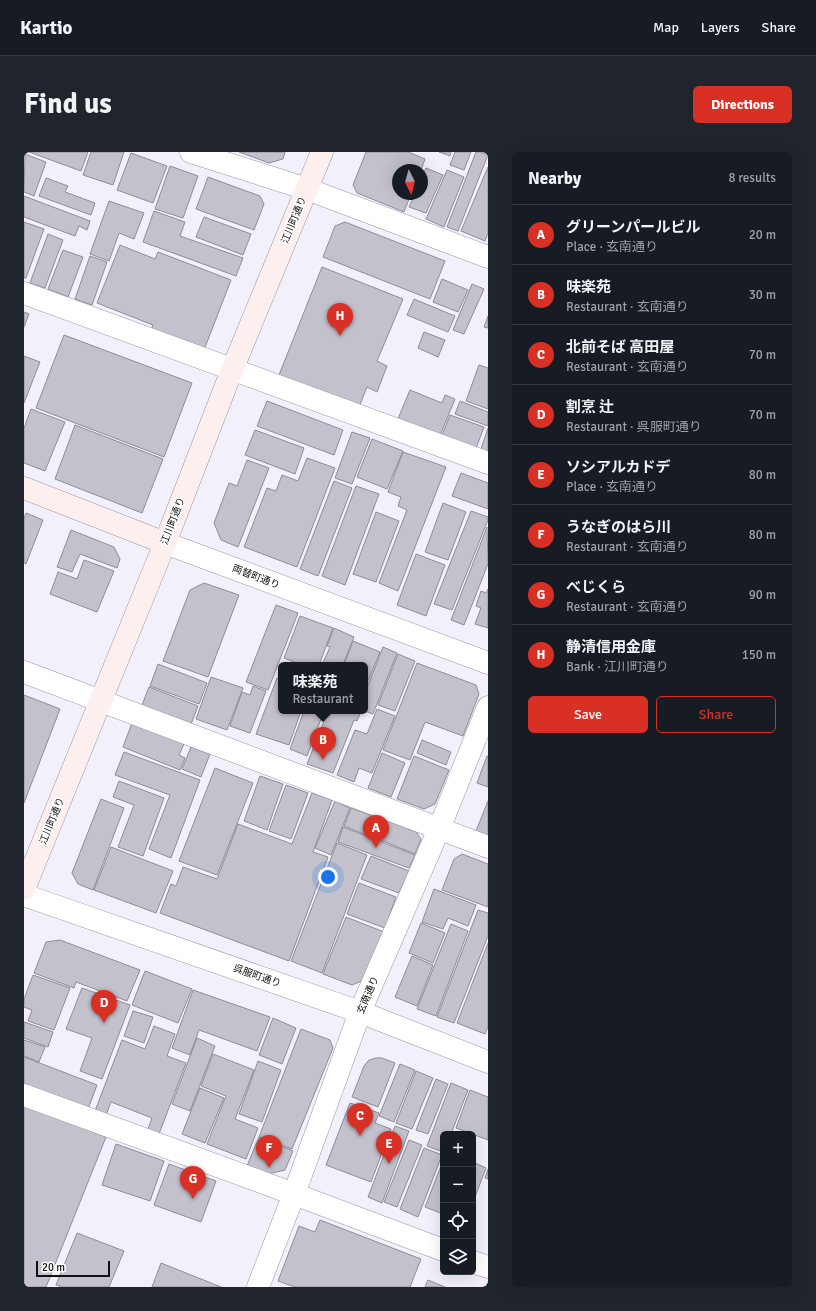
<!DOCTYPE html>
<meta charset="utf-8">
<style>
:root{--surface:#171b24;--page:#20242c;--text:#f1f3f6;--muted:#9ea1a6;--line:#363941;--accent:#d93025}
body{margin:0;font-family:Signika,"Noto Sans JP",sans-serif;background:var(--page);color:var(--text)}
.controls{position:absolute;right:12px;bottom:12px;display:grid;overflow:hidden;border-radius:6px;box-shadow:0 4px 16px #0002}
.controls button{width:36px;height:36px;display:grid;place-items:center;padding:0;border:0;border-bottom:1px solid var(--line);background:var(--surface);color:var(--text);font:20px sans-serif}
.compass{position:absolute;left:368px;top:12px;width:36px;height:36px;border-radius:50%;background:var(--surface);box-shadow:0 4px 16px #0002;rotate:174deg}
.scale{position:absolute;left:12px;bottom:10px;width:74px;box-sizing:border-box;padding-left:4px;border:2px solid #101013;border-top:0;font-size:11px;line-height:14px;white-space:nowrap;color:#101013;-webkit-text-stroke:3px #fff;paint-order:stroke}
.you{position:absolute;left:304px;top:725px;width:14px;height:14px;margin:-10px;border:3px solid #fff;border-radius:50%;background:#1a73e8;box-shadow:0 0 0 6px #1a73e833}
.badge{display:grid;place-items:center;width:26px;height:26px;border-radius:50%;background:var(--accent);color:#fff;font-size:13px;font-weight:700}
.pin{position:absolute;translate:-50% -33px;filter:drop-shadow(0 1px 2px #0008)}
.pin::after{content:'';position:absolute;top:21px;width:14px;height:12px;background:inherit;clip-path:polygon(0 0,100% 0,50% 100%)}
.popup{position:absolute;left:254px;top:510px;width:90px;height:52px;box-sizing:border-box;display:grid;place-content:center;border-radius:6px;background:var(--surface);filter:drop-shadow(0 1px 3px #0005);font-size:13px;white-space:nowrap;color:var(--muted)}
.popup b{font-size:15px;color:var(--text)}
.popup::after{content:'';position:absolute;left:50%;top:100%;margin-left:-8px;border:8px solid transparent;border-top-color:var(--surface)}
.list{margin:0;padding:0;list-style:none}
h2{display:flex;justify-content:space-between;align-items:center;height:52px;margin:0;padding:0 16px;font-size:17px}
h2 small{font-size:13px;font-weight:400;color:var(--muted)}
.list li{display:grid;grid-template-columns:26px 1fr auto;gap:12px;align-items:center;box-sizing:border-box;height:60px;padding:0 16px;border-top:1px solid var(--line)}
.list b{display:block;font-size:15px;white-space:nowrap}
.list p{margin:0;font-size:13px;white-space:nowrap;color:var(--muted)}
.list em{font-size:13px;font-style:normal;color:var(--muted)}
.actions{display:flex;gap:8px;padding:12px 16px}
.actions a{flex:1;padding:9px 0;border:1px solid var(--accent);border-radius:6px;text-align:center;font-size:14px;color:var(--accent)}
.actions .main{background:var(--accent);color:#fff}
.icon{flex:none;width:22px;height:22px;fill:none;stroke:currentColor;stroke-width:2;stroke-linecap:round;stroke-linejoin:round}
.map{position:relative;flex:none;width:464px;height:1135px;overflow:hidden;border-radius:6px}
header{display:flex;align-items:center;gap:24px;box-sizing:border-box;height:56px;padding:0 20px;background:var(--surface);border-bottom:1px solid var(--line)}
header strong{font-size:19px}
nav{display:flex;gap:22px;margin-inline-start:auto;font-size:14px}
.intro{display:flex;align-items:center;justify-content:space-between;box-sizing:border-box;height:96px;padding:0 24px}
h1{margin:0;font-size:28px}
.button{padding:10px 18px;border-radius:6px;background:var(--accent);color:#fff;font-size:14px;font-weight:700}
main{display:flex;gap:24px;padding:0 24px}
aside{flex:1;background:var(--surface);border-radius:6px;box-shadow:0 4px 16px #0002}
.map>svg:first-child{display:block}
.building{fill:#c3c2cc;stroke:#8e8c96}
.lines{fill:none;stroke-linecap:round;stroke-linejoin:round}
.street-casing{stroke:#9897a0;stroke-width:23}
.secondary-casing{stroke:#9897a0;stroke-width:23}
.street{stroke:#fff;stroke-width:22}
.secondary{stroke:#fdefee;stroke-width:22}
.labels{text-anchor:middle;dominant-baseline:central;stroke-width:3;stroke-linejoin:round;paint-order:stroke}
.street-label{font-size:10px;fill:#101013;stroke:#fff}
</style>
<header>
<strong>Kartio</strong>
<nav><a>Map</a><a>Layers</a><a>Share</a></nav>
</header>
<div class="intro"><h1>Find us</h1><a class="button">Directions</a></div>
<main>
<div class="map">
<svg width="464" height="1135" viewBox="0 0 464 1135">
<rect width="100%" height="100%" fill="#f2f1fb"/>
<!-- building -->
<g class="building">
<path d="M 5,0 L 64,0 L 57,19 Z"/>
<path d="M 67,0 L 100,0 L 89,33 L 59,23 Z"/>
<path d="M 215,0 L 261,0 L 259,7 L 245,11 Z"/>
<path d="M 342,0 L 384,0 L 401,7 L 397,18 L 374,18 L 374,42 L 387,42 L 380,60 L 333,41 L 329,33 Z"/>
<path d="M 415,0 L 427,0 L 426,4 Z"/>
<path d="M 431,0 L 447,0 L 440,18 L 426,13 Z"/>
<path d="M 452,0 L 456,0 L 464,3 L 434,79 L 423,75 Z"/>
<path d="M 107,1 L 143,14 L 129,51 L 93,38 Z"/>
<path d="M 1,2 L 22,10 L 10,44 L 0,40 Z"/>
<path d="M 146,14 L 174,24 L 159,66 L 131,57 Z"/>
<path d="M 464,15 L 464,81 L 461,89 L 437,79 Z"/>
<path d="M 402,16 L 419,23 L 402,61 L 385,55 L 391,42 L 398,42 L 398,24 Z"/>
<path d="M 423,18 L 440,25 L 420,75 L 402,67 Z"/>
<path d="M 184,25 L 236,44 L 240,52 L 230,78 L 172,57 Z"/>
<path d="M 22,26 L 44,34 L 41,40 L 71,51 L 67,63 L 15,44 Z"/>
<path d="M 0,44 L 66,69 L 63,78 L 55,74 L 51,84 L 0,65 Z"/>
<path d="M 85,49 L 120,61 L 110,87 L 95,81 L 85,109 L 66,102 Z"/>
<path d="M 130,59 L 161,70 L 156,84 L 219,106 L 212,124 L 119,90 Z"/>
<path d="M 180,65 L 227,82 L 219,103 L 172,85 Z"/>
<path d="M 0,70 L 20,77 L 2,126 L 0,126 Z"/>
<path d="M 321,70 L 421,109 L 406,147 L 299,105 L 311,74 Z"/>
<path d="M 24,82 L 39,88 L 21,136 L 6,131 Z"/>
<path d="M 96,93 L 131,107 L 134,100 L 207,128 L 180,198 L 127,178 L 129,173 L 73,151 Z"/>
<path d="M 39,98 L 59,105 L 44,145 L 24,137 Z"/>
<path d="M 66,104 L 83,110 L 68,153 L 51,147 Z"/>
<path d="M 298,115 L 379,147 L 353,209 L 363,214 L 353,240 L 343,235 L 335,255 L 255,223 Z"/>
<path d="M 418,127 L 444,138 L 434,160 L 409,150 Z"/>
<path d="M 448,132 L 460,137 L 440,182 L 429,178 Z"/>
<path d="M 390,147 L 431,164 L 424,180 L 383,163 Z"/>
<path d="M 0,160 L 5,162 L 0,175 Z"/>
<path d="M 464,164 L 464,176 L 460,175 Z"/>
<path d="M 400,180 L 421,188 L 414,205 L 394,196 Z"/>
<path d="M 40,183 L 168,231 L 140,305 L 12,256 Z"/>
<path d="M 0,204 L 16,210 L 0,251 Z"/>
<path d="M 455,213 L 464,216 L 464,257 L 442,249 Z"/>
<path d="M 386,238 L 418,251 L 421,243 L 431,247 L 415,286 L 373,269 Z"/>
<path d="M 243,249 L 319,278 L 310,303 L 233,274 Z"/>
<path d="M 436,249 L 464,260 L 464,274 L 431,262 Z"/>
<path d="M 7,257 L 41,270 L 21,319 L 0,311 L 0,276 Z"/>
<path d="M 426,263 L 460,275 L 451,299 L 417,286 Z"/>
<path d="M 51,273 L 139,307 L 118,361 L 31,327 Z"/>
<path d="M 464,276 L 464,303 L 456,300 Z"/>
<path d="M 231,278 L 280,296 L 271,322 L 221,303 Z"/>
<path d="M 328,280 L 346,286 L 328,332 L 311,326 Z"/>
<path d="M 348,287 L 379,299 L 363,337 L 333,325 Z"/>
<path d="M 379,300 L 422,315 L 374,439 L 355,431 L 383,358 L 374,354 L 377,345 L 364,340 Z"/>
<path d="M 283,306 L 311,316 L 273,415 L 220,395 L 243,336 L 252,339 L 258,323 L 274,329 Z"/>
<path d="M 223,308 L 245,316 L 214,395 L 197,388 L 190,371 L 205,331 L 213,334 Z"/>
<path d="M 437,321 L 464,331 L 464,357 L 428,344 Z"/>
<path d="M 310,329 L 328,336 L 294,424 L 276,417 Z"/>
<path d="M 332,334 L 355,342 L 321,433 L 298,424 Z"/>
<path d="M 419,351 L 442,360 L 424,408 L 401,400 Z"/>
<path d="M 447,359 L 464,365 L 464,368 L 428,458 L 410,452 Z"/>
<path d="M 352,360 L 375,369 L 352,430 L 329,422 Z"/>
<path d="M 2,361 L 19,368 L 2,412 L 0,411 L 0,366 Z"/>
<path d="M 463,375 L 464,412 L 440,473 L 427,468 Z"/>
<path d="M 47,378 L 90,395 L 96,407 L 93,416 L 56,402 L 48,420 L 33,415 Z"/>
<path d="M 392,402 L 421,413 L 402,464 L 373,453 Z"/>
<path d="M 60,408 L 90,419 L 73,460 L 26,442 L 34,420 L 53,427 Z"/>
<path d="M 180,431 L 215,443 L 184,525 L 139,509 L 166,438 Z"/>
<path d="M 464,437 L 464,476 L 451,472 L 457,456 L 452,454 L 457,439 L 462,441 Z"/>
<path d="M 252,453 L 274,461 L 244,538 L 222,530 Z"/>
<path d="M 276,464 L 309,476 L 295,513 L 278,513 L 260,506 Z"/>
<path d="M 310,476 L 330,485 L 319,513 L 298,513 L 306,495 L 303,494 Z"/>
<path d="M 329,489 L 356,500 L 341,536 L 341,513 L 320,513 Z"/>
<path d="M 359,495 L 373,501 L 349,562 L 341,559 L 344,550 L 341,548 L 341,541 Z"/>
<path d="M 374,502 L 391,509 L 371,559 L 354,553 Z"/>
<path d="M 393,511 L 452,533 L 455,542 L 439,584 L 401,570 L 386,608 L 359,598 Z"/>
<path d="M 134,512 L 183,531 L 175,552 L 126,534 Z"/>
<path d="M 187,525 L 219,536 L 203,578 L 172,567 Z"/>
<path d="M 253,526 L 257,528 L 257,559 L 277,559 L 265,593 L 232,582 Z"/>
<path d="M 229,534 L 242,539 L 226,581 L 206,574 L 218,540 L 226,543 Z"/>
<path d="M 125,535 L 174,554 L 167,572 L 118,553 Z"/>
<path d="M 0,543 L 36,557 L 0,651 Z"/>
<path d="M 353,557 L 371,564 L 348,621 L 335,616 L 330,630 L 313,623 L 331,578 L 343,582 Z"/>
<path d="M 280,559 L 300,559 L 283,604 L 266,597 Z"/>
<path d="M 304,559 L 337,559 L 333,569 L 330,568 L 309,621 L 283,612 Z"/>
<path d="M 108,571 L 160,592 L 155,603 L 161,606 L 156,618 L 99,595 Z"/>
<path d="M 398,588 L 427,600 L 422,613 L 393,601 Z"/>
<path d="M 167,595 L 186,602 L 177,625 L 158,617 Z"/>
<path d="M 100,600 L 176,628 L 147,706 L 125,697 L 146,643 L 91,623 Z"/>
<path d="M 358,601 L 381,611 L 367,645 L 344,636 Z"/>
<path d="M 390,604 L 425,618 L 411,652 L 400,657 L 373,647 Z"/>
<path d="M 463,604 L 464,604 L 464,635 L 453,631 Z"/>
<path d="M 191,616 L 229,631 L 193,723 L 155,709 Z"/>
<path d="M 236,624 L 259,632 L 243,678 L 220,669 Z"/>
<path d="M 95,629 L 140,646 L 119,704 L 94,695 L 110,653 L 89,645 Z"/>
<path d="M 262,633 L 284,641 L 267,687 L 245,679 Z"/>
<path d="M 288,641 L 308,648 L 289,700 L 304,705 L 265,809 L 136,761 L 147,732 L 152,734 L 159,715 L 193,727 L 214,672 L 268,692 Z"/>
<path d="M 77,647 L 100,656 L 69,738 L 54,732 L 48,721 Z"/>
<path d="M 311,649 L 326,656 L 307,703 L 291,696 Z"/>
<path d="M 464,649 L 464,684 L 452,679 Z"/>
<path d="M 327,656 L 357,667 L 350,686 L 320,674 Z"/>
<path d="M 359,667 L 392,680 L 397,687 L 391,702 L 352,686 Z"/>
<path d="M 319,675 L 391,703 L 385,716 L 314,690 Z"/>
<path d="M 313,691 L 343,703 L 298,821 L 267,809 Z"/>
<path d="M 87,695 L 149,719 L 132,761 L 70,738 Z"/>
<path d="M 438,702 L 464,712 L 464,755 L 418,738 L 430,707 Z"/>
<path d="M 347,704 L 385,719 L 375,741 L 337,727 Z"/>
<path d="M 335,731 L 372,745 L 361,776 L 323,762 Z"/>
<path d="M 410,737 L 452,753 L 444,774 L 424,766 L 419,777 L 398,770 Z"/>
<path d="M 454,758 L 464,761 L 464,784 L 430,871 L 413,865 Z"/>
<path d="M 322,765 L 360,780 L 340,828 L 328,833 L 299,822 Z"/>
<path d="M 397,771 L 421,781 L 409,811 L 385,801 Z"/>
<path d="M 427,772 L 444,779 L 412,864 L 393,857 Z"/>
<path d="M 36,788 L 116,818 L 103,849 L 52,830 L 50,836 L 10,821 L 22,790 Z"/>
<path d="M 464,791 L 464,875 L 461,882 L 433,871 Z"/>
<path d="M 388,804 L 409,813 L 393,854 L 371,845 Z"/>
<path d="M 121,819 L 168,837 L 154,871 L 108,853 Z"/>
<path d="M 9,823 L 46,836 L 30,878 L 4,869 L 8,858 L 0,855 L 0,847 Z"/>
<path d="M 58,836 L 106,853 L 78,927 L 56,919 L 68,886 L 42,877 Z"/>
<path d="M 169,838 L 246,865 L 233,899 L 175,878 L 166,903 L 148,896 Z"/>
<path d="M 109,859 L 129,865 L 120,891 L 100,884 Z"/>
<path d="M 249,866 L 272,876 L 258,912 L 235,903 Z"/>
<path d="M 0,870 L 29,880 L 24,895 L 0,886 Z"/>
<path d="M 130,874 L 151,882 L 143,904 L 162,911 L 135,982 L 124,977 L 128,966 L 87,950 L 82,963 L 71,959 L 98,888 L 121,897 Z"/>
<path d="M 277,877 L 306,888 L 309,896 L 268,997 L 235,985 Z"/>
<path d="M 173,886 L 191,894 L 166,959 L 148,952 Z"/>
<path d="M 0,888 L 21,895 L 15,910 L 0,904 Z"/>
<path d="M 189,902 L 230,918 L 211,967 L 234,976 L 222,1007 L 183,992 L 202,944 L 177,934 Z"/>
<path d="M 0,905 L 73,933 L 64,957 L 0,933 Z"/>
<path d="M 352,906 L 358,906 L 371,911 L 354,955 L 328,945 L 340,914 L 345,908 Z"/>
<path d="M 234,909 L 257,918 L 238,970 L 215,962 Z"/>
<path d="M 376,912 L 391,918 L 370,970 L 355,964 Z"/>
<path d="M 392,919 L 409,926 L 388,977 L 372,971 Z"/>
<path d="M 412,927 L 424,932 L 404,982 L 392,978 Z"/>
<path d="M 427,931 L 444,938 L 427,982 L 419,982 L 419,1000 L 403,994 Z"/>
<path d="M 176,936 L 200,946 L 181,991 L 158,982 Z"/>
<path d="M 446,938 L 464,945 L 464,988 L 432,976 Z"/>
<path d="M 326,951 L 355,961 L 351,971 L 367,977 L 347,1030 L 302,1013 Z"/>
<path d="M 0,953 L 82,985 L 22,1135 L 0,1135 Z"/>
<path d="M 371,974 L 385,979 L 358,1051 L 344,1045 Z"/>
<path d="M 235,985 L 269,999 L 261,1018 L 244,1022 L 223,1014 Z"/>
<path d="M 385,988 L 398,993 L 373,1055 L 360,1050 Z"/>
<path d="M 92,992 L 140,1009 L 126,1049 L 78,1033 Z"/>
<path d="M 400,996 L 418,1003 L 394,1065 L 376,1057 Z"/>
<path d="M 419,1009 L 419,1062 L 401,1055 Z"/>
<path d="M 449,1010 L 462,1016 L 449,1050 Z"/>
<path d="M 145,1012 L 192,1029 L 177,1070 L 130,1053 Z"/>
<path d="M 464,1017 L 464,1027 L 461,1026 Z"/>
<path d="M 296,1068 L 397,1107 L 386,1135 L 271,1135 L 254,1129 L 275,1074 L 291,1080 Z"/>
<path d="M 53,1081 L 100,1099 L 85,1135 L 35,1135 L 36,1134 L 32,1133 Z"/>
<path d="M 137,1111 L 197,1135 L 128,1135 Z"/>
<path d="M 404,1128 L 421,1135 L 401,1135 Z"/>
</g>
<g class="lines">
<!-- street casing -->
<g class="street-casing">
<g id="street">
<path d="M 167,0 L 283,37 L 464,105"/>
<path d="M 0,141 L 464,311"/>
<path d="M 141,391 L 464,511"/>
<path d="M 0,520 L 464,695"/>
<path d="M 0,743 L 336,860 L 464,910"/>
<path d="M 0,943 L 270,1042 L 419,1098"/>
<path d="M 449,1110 L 464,1115"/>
<path d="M 234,1135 L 270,1042 L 336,860 L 415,677 L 464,555"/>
</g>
</g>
<!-- secondary casing -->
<g class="secondary-casing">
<g id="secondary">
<path d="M 0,336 L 141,391"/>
<path d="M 0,737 L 141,391 L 208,218 L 298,0"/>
</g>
</g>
<!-- street -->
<use href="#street" class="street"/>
<!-- secondary -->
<use href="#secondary" class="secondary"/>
</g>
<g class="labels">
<!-- street labels -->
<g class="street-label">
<text transform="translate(270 68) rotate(-68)">江川町通り</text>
<text transform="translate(149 369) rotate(-69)">江川町通り</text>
<text transform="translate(232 425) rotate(21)">両替町通り</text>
<text transform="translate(28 669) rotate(-68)">江川町通り</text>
<text transform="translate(233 824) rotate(19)">呉服町通り</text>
<text transform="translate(344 843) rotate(-67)">玄南通り</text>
</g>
</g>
</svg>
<div class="controls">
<button>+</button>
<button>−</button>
<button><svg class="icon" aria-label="locate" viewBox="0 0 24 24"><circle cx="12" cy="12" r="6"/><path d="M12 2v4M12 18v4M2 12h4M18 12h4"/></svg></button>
<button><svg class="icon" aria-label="layers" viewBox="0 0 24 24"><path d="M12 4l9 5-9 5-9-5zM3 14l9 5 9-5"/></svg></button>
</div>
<svg class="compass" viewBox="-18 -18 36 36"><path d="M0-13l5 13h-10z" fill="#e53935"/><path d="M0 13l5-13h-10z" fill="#9ea1a6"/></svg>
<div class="scale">20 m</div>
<div class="you"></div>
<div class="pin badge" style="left:352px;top:696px">A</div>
<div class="pin badge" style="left:299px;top:608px">B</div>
<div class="popup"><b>味楽苑</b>Restaurant</div>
<div class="pin badge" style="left:336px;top:984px">C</div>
<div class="pin badge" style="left:80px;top:871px">D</div>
<div class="pin badge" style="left:365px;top:1012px">E</div>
<div class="pin badge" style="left:245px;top:1016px">F</div>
<div class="pin badge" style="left:169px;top:1047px">G</div>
<div class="pin badge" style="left:316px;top:184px">H</div>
</div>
<aside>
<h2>Nearby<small>8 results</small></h2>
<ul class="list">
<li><span class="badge">A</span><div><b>グリーンパールビル</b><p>Place · 玄南通り</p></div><em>20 m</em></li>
<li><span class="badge">B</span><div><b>味楽苑</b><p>Restaurant · 玄南通り</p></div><em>30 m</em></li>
<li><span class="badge">C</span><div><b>北前そば 高田屋</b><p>Restaurant · 玄南通り</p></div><em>70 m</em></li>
<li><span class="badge">D</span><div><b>割烹 辻</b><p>Restaurant · 呉服町通り</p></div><em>70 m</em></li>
<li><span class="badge">E</span><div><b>ソシアルカドデ</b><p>Place · 玄南通り</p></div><em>80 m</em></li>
<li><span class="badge">F</span><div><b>うなぎのはら川</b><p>Restaurant · 玄南通り</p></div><em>80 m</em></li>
<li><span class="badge">G</span><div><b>べじくら</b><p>Restaurant · 玄南通り</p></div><em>90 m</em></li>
<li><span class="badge">H</span><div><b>静清信用金庫</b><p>Bank · 江川町通り</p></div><em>150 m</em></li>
</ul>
<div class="actions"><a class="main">Save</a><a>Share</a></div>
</aside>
</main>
